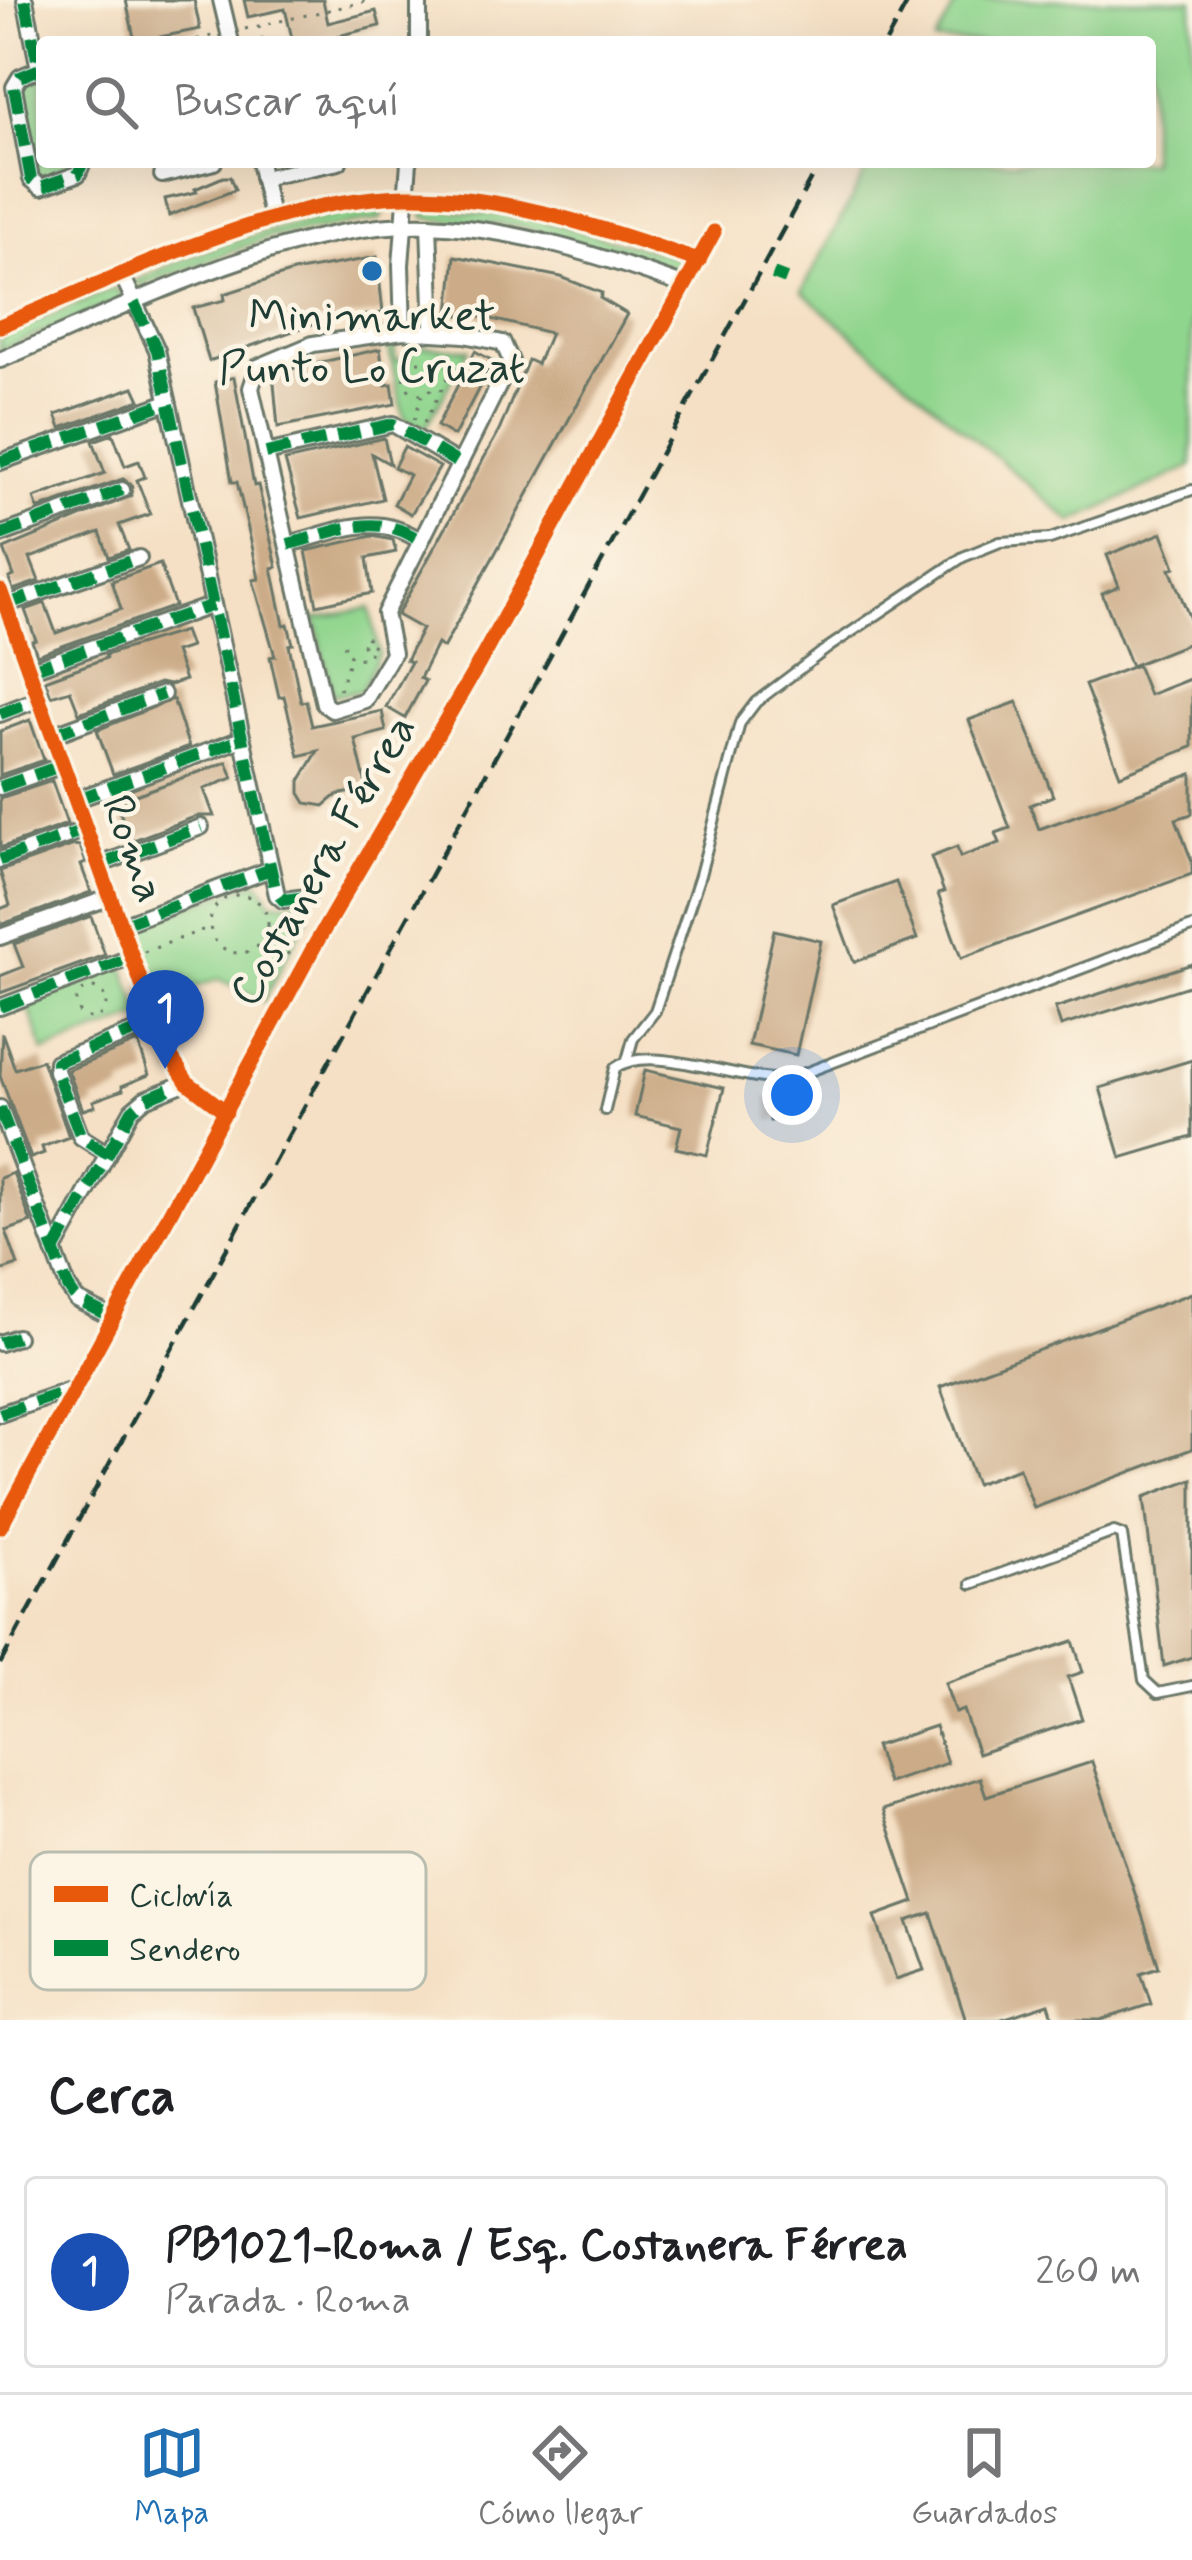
<!DOCTYPE html>
<html lang="es">
<meta charset="utf-8">
<style>
:root{--surface:#fff;--page:#f2f2f2;--text:#202124;--muted:#757577;--line:#e0e0e0;--accent:#1f6fb2}
body{margin:0;font-family:Mynerve,sans-serif;background:var(--page);color:var(--text)}
.you{position:absolute;left:792px;top:1095px;width:42px;height:42px;margin:-30px;border:9px solid #fff;border-radius:50%;background:#1a73e8;box-shadow:0 0 0 18px #1a73e833}
.badge{display:grid;place-items:center;width:78px;height:78px;border-radius:50%;background:var(--accent);color:#fff;font-size:39px;font-weight:700}
.pin{position:absolute;translate:-50% -99px;filter:drop-shadow(0 3px 6px #0008)}
.pin::after{content:'';position:absolute;top:63px;width:42px;height:36px;background:inherit;clip-path:polygon(0 0,100% 0,50% 100%)}
.list{margin:0;padding:0;list-style:none}
h2{display:flex;justify-content:space-between;align-items:center;height:156px;margin:0;padding:0 48px;font-size:51px}
h2 small{font-size:39px;font-weight:400;color:var(--muted)}
.list li{display:grid;grid-template-columns:78px 1fr auto;gap:36px;align-items:center;box-sizing:border-box;height:192px;margin:0 24px 24px;padding:0 24px;border:3px solid var(--line);border-radius:12px}
.list b{display:block;font-size:45px;white-space:nowrap}
.list p{margin:0;font-size:39px;white-space:nowrap;color:var(--muted)}
.list em{font-size:39px;font-style:normal;color:var(--muted)}
.icon{flex:none;width:66px;height:66px;fill:none;stroke:currentColor;stroke-width:2;stroke-linecap:round;stroke-linejoin:round}
.map{position:relative;flex:none;width:1192px;height:2020px;overflow:hidden}
.search{position:absolute;background:var(--surface);box-shadow:0 12px 48px #0002;left:36px;right:36px;top:36px;height:132px;display:flex;align-items:center;gap:30px;box-sizing:border-box;padding:0 42px;border-radius:12px;color:var(--muted);font-size:45px}
.sheet{height:372px;background:var(--surface)}
nav{display:flex;justify-content:space-around;align-items:center;box-sizing:border-box;height:168px;border-top:3px solid var(--line);background:var(--surface);font-size:33px;color:var(--muted)}
nav a{display:grid;justify-items:center;gap:6px}
nav .on{color:var(--accent)}
.map>svg:first-child{display:block}
.green{fill:#90d58e;stroke:#588961;stroke-width:3}
.building{fill:#ccac88}
.lines{fill:none;stroke-linecap:round;stroke-linejoin:round}
.lane-casing{stroke:#6a7667;stroke-width:14}
.street-casing{stroke:#6a7667;stroke-width:20}
.path{stroke:#6a7667;stroke-width:3;stroke-dasharray:3 9;stroke-linecap:butt}
.lane{stroke:#fff;stroke-width:8}
.street{stroke:#fff;stroke-width:14}
.rail{stroke:#1f3d34;stroke-width:4.5;stroke-dasharray:18 9;stroke-linecap:butt}
.quiet{stroke:#00873e;stroke-width:12;stroke-dasharray:24 12;stroke-linecap:butt}
.cycleway-casing{stroke:#fcf5e5;stroke-width:22}
.cycleway{stroke:#e8590c;stroke-width:15}
.poi-dot{fill:#1f6fb2;stroke:#fcf5e5;stroke-width:4.5}
.labels{text-anchor:middle;dominant-baseline:central;stroke-width:9;stroke-linejoin:round;paint-order:stroke}
.poi-label{font-size:45px;fill:#1f3d34;stroke:#fcf5e5}
.street-label{font-size:45px;fill:#1f3d34;stroke:#fcf5e5}
.key{fill:#fcf5e5;stroke:#babeb0;stroke-width:3}
.key-label{font-size:33px;fill:#1f3d34}
</style>
<div class="map">
<svg width="1192" height="2020" viewBox="0 0 1192 2020">
<rect width="100%" height="100%" fill="#fcf5e5"/>
<filter id="ink" filterUnits="userSpaceOnUse"><feTurbulence type="fractalNoise" baseFrequency=".00833" numOctaves="2"/><feDisplacementMap in="SourceGraphic" scale="24" xChannelSelector="R" yChannelSelector="G"/><feConvolveMatrix kernelMatrix="1 2 1 2 8 2 1 2 1" color-interpolation-filters="sRGB"/></filter>
<filter id="wash" filterUnits="userSpaceOnUse"><feTurbulence type="fractalNoise" baseFrequency=".004" numOctaves="4" result="noise"/><feDisplacementMap in="SourceGraphic" scale="48" xChannelSelector="R" yChannelSelector="G"/><feGaussianBlur stdDeviation="2.7" result="paint"/><feColorMatrix in="noise" values="0 0 0 0 0 0 0 0 0 0 0 0 0 0 0 0 0 1.4 0 .05"/><feComposite in="paint" operator="in"/></filter>
<g filter="url(#wash)">
<rect width="100%" height="100%" fill="#f5e0c5"/>
<!-- green -->
<g class="green">
<path d="M 958,0 L 1192,0 L 1192,466 L 1072,522 L 802,292 L 871,162 L 1150,162 L 1150,42 L 935,42 Z"/>
<path d="M 42,75 L 42,162 L 77,162 L 74,169 L 43,180 L 37,176 L 21,90 L 26,82 Z"/>
<path d="M 426,209 L 527,217 L 681,258 L 684,265 L 679,269 L 519,226 L 430,219 L 423,216 Z"/>
<path d="M 378,210 L 383,216 L 378,220 L 271,237 L 144,285 L 135,285 L 135,281 C 215,243 291,219 378,210 Z"/>
<path d="M 115,288 L 123,296 L 118,301 L 0,350 L 0,337 Z"/>
<path d="M 388,346 L 394,346 L 396,361 L 410,358 L 409,346 L 469,349 L 425,429 L 404,418 Z"/>
<path d="M 370,608 L 379,653 L 361,691 L 333,695 L 315,619 Z"/>
<path d="M 258,881 L 272,902 L 299,901 L 309,915 L 263,1001 L 219,979 L 186,990 L 190,1005 L 163,1014 L 133,926 Z"/>
<path d="M 123,965 L 142,1016 L 44,1052 L 26,1000 Z"/>
</g>
<g id="blocks">
<!-- building -->
<g class="building">
<path d="M 126,0 L 194,0 L 200,29 L 135,42 Z"/>
<path d="M 244,0 L 323,0 L 328,23 L 376,11 L 380,26 L 312,42 L 293,42 L 285,9 L 248,17 Z"/>
<path d="M 223,177 L 230,177 L 235,190 L 169,216 L 165,199 L 197,192 L 195,189 Z"/>
<path d="M 455,256 L 561,277 L 602,293 L 600,298 L 627,314 L 443,648 L 437,644 L 420,678 L 425,681 L 405,718 L 386,707 L 411,662 L 406,660 L 422,629 L 397,615 L 499,431 L 528,360 L 537,364 L 550,333 L 471,314 L 470,317 L 449,313 Z"/>
<path d="M 377,257 L 383,313 L 318,322 L 209,361 L 193,308 L 225,300 L 224,294 L 293,272 Z"/>
<path d="M 380,349 L 385,385 L 392,384 L 395,404 L 278,427 L 273,373 Z"/>
<path d="M 475,351 L 493,361 L 454,436 L 437,426 Z"/>
<path d="M 234,377 L 254,486 L 258,485 L 277,567 L 272,568 L 284,625 L 288,624 L 293,644 L 289,645 L 301,702 L 306,701 L 312,726 L 382,711 L 386,731 L 355,739 L 367,789 L 337,795 L 324,806 L 306,803 L 300,793 L 300,781 L 318,751 L 299,756 L 284,696 L 279,697 L 270,657 L 275,656 L 253,580 L 259,579 L 253,550 L 237,482 L 232,482 L 215,382 Z"/>
<path d="M 134,387 L 140,400 L 61,428 L 56,415 Z"/>
<path d="M 113,434 L 125,466 L 139,461 L 145,477 L 137,480 L 150,514 L 119,525 L 129,550 L 109,557 L 100,532 L 30,558 L 39,581 L 13,590 L 9,578 L 14,576 L 4,549 L 131,496 L 132,485 L 123,479 L 38,509 L 34,498 L 105,473 L 93,441 Z"/>
<path d="M 384,438 L 390,464 L 372,454 L 383,499 L 301,518 L 285,461 Z"/>
<path d="M 404,447 L 440,467 L 411,514 L 394,504 L 409,475 L 394,467 Z"/>
<path d="M 1162,533 L 1175,567 L 1170,569 L 1192,624 L 1192,642 L 1131,666 L 1102,593 L 1119,586 L 1107,555 Z"/>
<path d="M 372,536 L 393,540 L 396,552 L 367,558 L 372,593 L 317,605 L 306,551 Z"/>
<path d="M 160,564 L 175,606 L 37,655 L 32,641 L 36,640 L 25,610 L 45,603 L 56,633 L 121,609 L 112,581 Z"/>
<path d="M 184,631 L 190,647 L 175,652 L 185,680 L 170,685 L 159,683 L 79,713 L 70,690 L 51,696 L 45,680 L 106,658 L 105,655 Z"/>
<path d="M 1137,665 L 1149,695 L 1192,678 L 1192,747 L 1120,775 L 1085,685 Z"/>
<path d="M 173,699 L 189,747 L 113,774 L 97,730 Z"/>
<path d="M 1017,702 L 1053,796 L 1030,805 L 1039,829 L 1192,774 L 1192,814 L 1176,819 L 1192,862 L 1192,874 L 961,958 L 938,894 L 944,892 L 931,857 L 957,847 L 960,857 L 1000,843 L 996,833 L 1010,828 L 969,720 Z"/>
<path d="M 30,720 L 44,760 L 0,775 L 0,731 Z"/>
<path d="M 227,762 L 233,778 L 204,789 L 214,816 L 197,816 L 131,841 L 116,802 Z"/>
<path d="M 52,781 L 67,824 L 0,848 L 0,798 Z"/>
<path d="M 74,845 L 80,846 L 86,863 L 81,865 L 91,892 L 0,925 L 0,909 L 10,905 L 0,871 Z"/>
<path d="M 896,882 L 917,939 L 854,962 L 833,905 Z"/>
<path d="M 91,916 L 105,955 L 0,993 L 0,976 L 23,967 L 14,944 Z"/>
<path d="M 774,930 L 821,941 L 796,1055 L 749,1045 Z"/>
<path d="M 1192,964 L 1192,985 L 1061,1026 L 1055,1008 Z"/>
<path d="M 2,1033 L 15,1069 L 42,1060 L 69,1137 L 42,1147 L 44,1153 L 31,1158 L 0,1076 Z"/>
<path d="M 138,1042 L 149,1075 L 122,1086 L 123,1090 L 93,1101 L 95,1106 L 83,1110 L 68,1070 Z"/>
<path d="M 1192,1060 L 1192,1137 L 1121,1158 L 1100,1088 Z"/>
<path d="M 645,1070 L 724,1088 L 707,1155 L 676,1148 L 681,1127 L 635,1116 Z"/>
<path d="M 793,1093 L 797,1116 L 770,1121 L 766,1098 Z"/>
<path d="M 13,1173 L 31,1222 L 6,1231 L 18,1265 L 0,1271 L 0,1178 Z"/>
<path d="M 1192,1293 L 1192,1449 L 1034,1508 L 1019,1468 L 976,1484 L 940,1387 Z"/>
<path d="M 1192,1479 L 1192,1657 L 1164,1666 L 1144,1497 Z"/>
<path d="M 1073,1641 L 1083,1672 L 1068,1677 L 1082,1719 L 978,1754 L 963,1710 L 955,1713 L 945,1683 Z"/>
<path d="M 935,1726 L 947,1763 L 888,1783 L 875,1746 Z"/>
<path d="M 1092,1762 L 1159,1967 L 1141,1973 L 1151,2004 L 1101,2020 L 1054,2020 L 1049,2004 L 999,2020 L 966,2020 L 931,1913 L 907,1921 L 924,1970 L 896,1979 L 875,1916 L 914,1902 L 883,1810 L 980,1778 L 986,1796 Z"/>
</g>
</g>
</g>
<g filter="url(#ink)">
<use href="#blocks" fill-opacity="0" stroke="#6a7667" stroke-width="3"/>
<g class="lines">
<!-- lane casing -->
<g class="lane-casing">
<g id="lane">
<path d="M 627,1060 L 633,1039 L 655,1011 L 700,875 L 740,723 L 756,702 L 829,647 L 963,557 L 1000,542 L 1050,539 L 1192,490"/>
<path d="M 605,1110 L 615,1068 C 653,1042 740,1083 789,1079 L 1192,927"/>
<path d="M 972,1584 L 1114,1532 L 1122,1535 L 1144,1680 L 1158,1693 L 1192,1686"/>
</g>
</g>
<!-- street casing -->
<g class="street-casing">
<g id="street">
<path d="M 25,0 L 39,69"/>
<path d="M 221,0 L 231,42"/>
<path d="M 419,0 L 419,42"/>
<path d="M 42,68 L 20,77 L 14,87 L 31,179 L 41,187 L 78,174 L 83,162"/>
<path d="M 259,162 L 272,220"/>
<path d="M 162,175 L 214,162"/>
<path d="M 262,178 L 339,162"/>
<path d="M 429,225 L 433,333"/>
<path d="M 122,275 L 157,350 L 277,895 L 283,900 L 307,897"/>
<path d="M 0,326 C 121,276 274,198 406,196 C 507,194 604,229 699,261"/>
<path d="M 403,331 L 464,335 L 503,343 L 511,361 L 385,613 L 393,653 L 365,700 L 332,710 L 324,704 L 251,388 L 258,367 L 313,344 Z"/>
<path d="M 403,331 L 401,265 L 409,162"/>
<path d="M 0,360 C 124,308 291,221 427,225 C 515,228 602,256 685,286"/>
<path d="M 266,453 L 393,424 L 460,464"/>
<path d="M 0,462 L 168,402"/>
<path d="M 0,535 L 122,490"/>
<path d="M 288,544 C 338,532 375,510 421,541"/>
<path d="M 0,590 L 164,1046 L 187,1082 L 226,1112"/>
<path d="M 5,605 L 139,558"/>
<path d="M 29,670 L 213,605"/>
<path d="M 0,714 L 39,699"/>
<path d="M 52,735 L 163,694"/>
<path d="M 0,787 L 63,765"/>
<path d="M 75,800 L 242,739"/>
<path d="M 0,860 L 86,829"/>
<path d="M 99,865 L 201,827"/>
<path d="M 121,925 L 271,869"/>
<path d="M 0,937 L 111,897"/>
<path d="M 0,1007 L 132,957"/>
<path d="M 0,1108 L 68,1287 L 77,1300 L 113,1318"/>
<path d="M 108,1154 L 81,1137 L 56,1071 L 56,1062 L 156,1023"/>
<path d="M 54,1251 L 132,1110 L 145,1099 L 187,1082"/>
<path d="M 0,1343 L 17,1337"/>
<path d="M 0,1414 L 76,1388"/>
<path d="M 0,1527 L 315,945 L 479,663 L 714,232"/>
</g>
</g>
<!-- path -->
<g class="path">
<path d="M 259,26 L 263,42"/>
<path d="M 245,29 L 373,0"/>
<path d="M 185,42 L 212,36"/>
<circle cx="420" cy="378" r="16"/>
<path d="M 414,420 L 422,395"/>
<path d="M 424,423 L 447,379 L 448,348"/>
<path d="M 366,637 L 374,641 L 371,648 L 363,645 Z"/>
<path d="M 345,644 L 344,650 L 355,659 L 368,657 L 372,647"/>
<path d="M 339,690 L 350,658"/>
<circle cx="239" cy="924" r="29"/>
<path d="M 267,939 L 293,957"/>
<path d="M 144,952 L 208,928"/>
<circle cx="91" cy="1003" r="15"/>
</g>
<!-- lane -->
<use href="#lane" class="lane"/>
<!-- street -->
<use href="#street" class="street"/>
<!-- rail -->
<g class="rail">
<path d="M 886,42 L 909,0"/>
<path d="M 0,1664 L 820,162"/>
</g>
<!-- quiet -->
<g class="quiet">
<path d="M 25,0 L 39,69"/>
<path d="M 42,68 L 20,77 L 14,87 L 31,179 L 41,187 L 78,174 L 83,162"/>
<path d="M 773,274 L 786,279"/>
<path d="M 134,303 L 157,350 L 275,888 L 283,900 L 307,897"/>
<path d="M 266,453 L 393,424 L 460,464"/>
<path d="M 0,462 L 168,402"/>
<path d="M 0,535 L 122,490"/>
<path d="M 288,544 C 338,532 375,510 421,541"/>
<path d="M 5,605 L 139,558"/>
<path d="M 29,670 L 213,605"/>
<path d="M 0,714 L 39,699"/>
<path d="M 52,735 L 163,694"/>
<path d="M 0,787 L 63,765"/>
<path d="M 75,800 L 242,739"/>
<path d="M 0,860 L 86,829"/>
<path d="M 99,865 L 201,827"/>
<path d="M 121,925 L 271,869"/>
<path d="M 0,1007 L 132,957"/>
<path d="M 0,1108 L 68,1287 L 77,1300 L 113,1318"/>
<path d="M 108,1154 L 81,1137 L 56,1071 L 56,1062 L 156,1023"/>
<path d="M 54,1251 L 132,1110 L 145,1099 L 187,1082"/>
<path d="M 0,1343 L 17,1337"/>
<path d="M 0,1414 L 76,1388"/>
</g>
<!-- cycleway casing -->
<g class="cycleway-casing">
<g id="cycleway">
<path d="M 0,326 C 121,276 274,198 406,196 C 507,194 604,229 699,261"/>
<path d="M 0,590 L 164,1046 L 187,1082 L 226,1112"/>
<path d="M 0,1527 L 315,945 L 479,663 L 714,232"/>
</g>
</g>
<!-- cycleway -->
<use href="#cycleway" class="cycleway"/>
</g>
</g>
<!-- markers -->
<circle class="poi-dot" cx="372" cy="271" r="12"/>
<g class="labels">
<!-- poi labels -->
<g class="poi-label">
<text x="372" y="317">Minimarket<tspan x="372" dy="52">Punto Lo Cruzat</tspan></text>
</g>
<!-- street labels -->
<g class="street-label">
<text transform="translate(132 849) rotate(70)">Roma</text>
<text transform="translate(324 861) rotate(-60)">Costanera Férrea</text>
</g>
</g>
<!-- legend -->
<rect x="30" y="1852" width="396" height="138" rx="18" class="key"/>
<rect x="54" y="1886" width="54" height="16" fill="#e8590c"/>
<rect x="54" y="1940" width="54" height="16" fill="#00873e"/>
<g class="key-label">
<text x="129" y="1906">Ciclovía</text>
<text x="129" y="1960">Sendero</text>
</g>
</svg>
<div class="you"></div>
<div class="pin badge" style="left:165px;top:1069px;background:#1a4fb4">1</div>
<div class="search"><svg class="icon" aria-label="search" viewBox="0 0 24 24"><circle cx="10" cy="10" r="6"/><path d="M15 15l6 6"/></svg>Buscar aquí</div>
</div>
<section class="sheet">
<h2>Cerca<small></small></h2>
<ul class="list">
<li><span class="badge" style="background:#1a4fb4">1</span><div><b>PB1021-Roma / Esq. Costanera Férrea</b><p>Parada · Roma</p></div><em>260 m</em></li>
</ul>
</section>
<nav>
<a class="on"><svg class="icon" aria-label="map" viewBox="0 0 24 24"><path d="M3 6l6-2 6 2 6-2v14l-6 2-6-2-6 2zM9 4v14M15 6v14"/></svg>Mapa</a>
<a><svg class="icon" aria-label="directions" viewBox="0 0 24 24"><path d="M12 3l9 9-9 9-9-9zM9 14v-3h6M13 9l2 2-2 2"/></svg>Cómo llegar</a>
<a><svg class="icon" aria-label="saved" viewBox="0 0 24 24"><path d="M7 4h10v16l-5-4-5 4z"/></svg>Guardados</a>
</nav>
